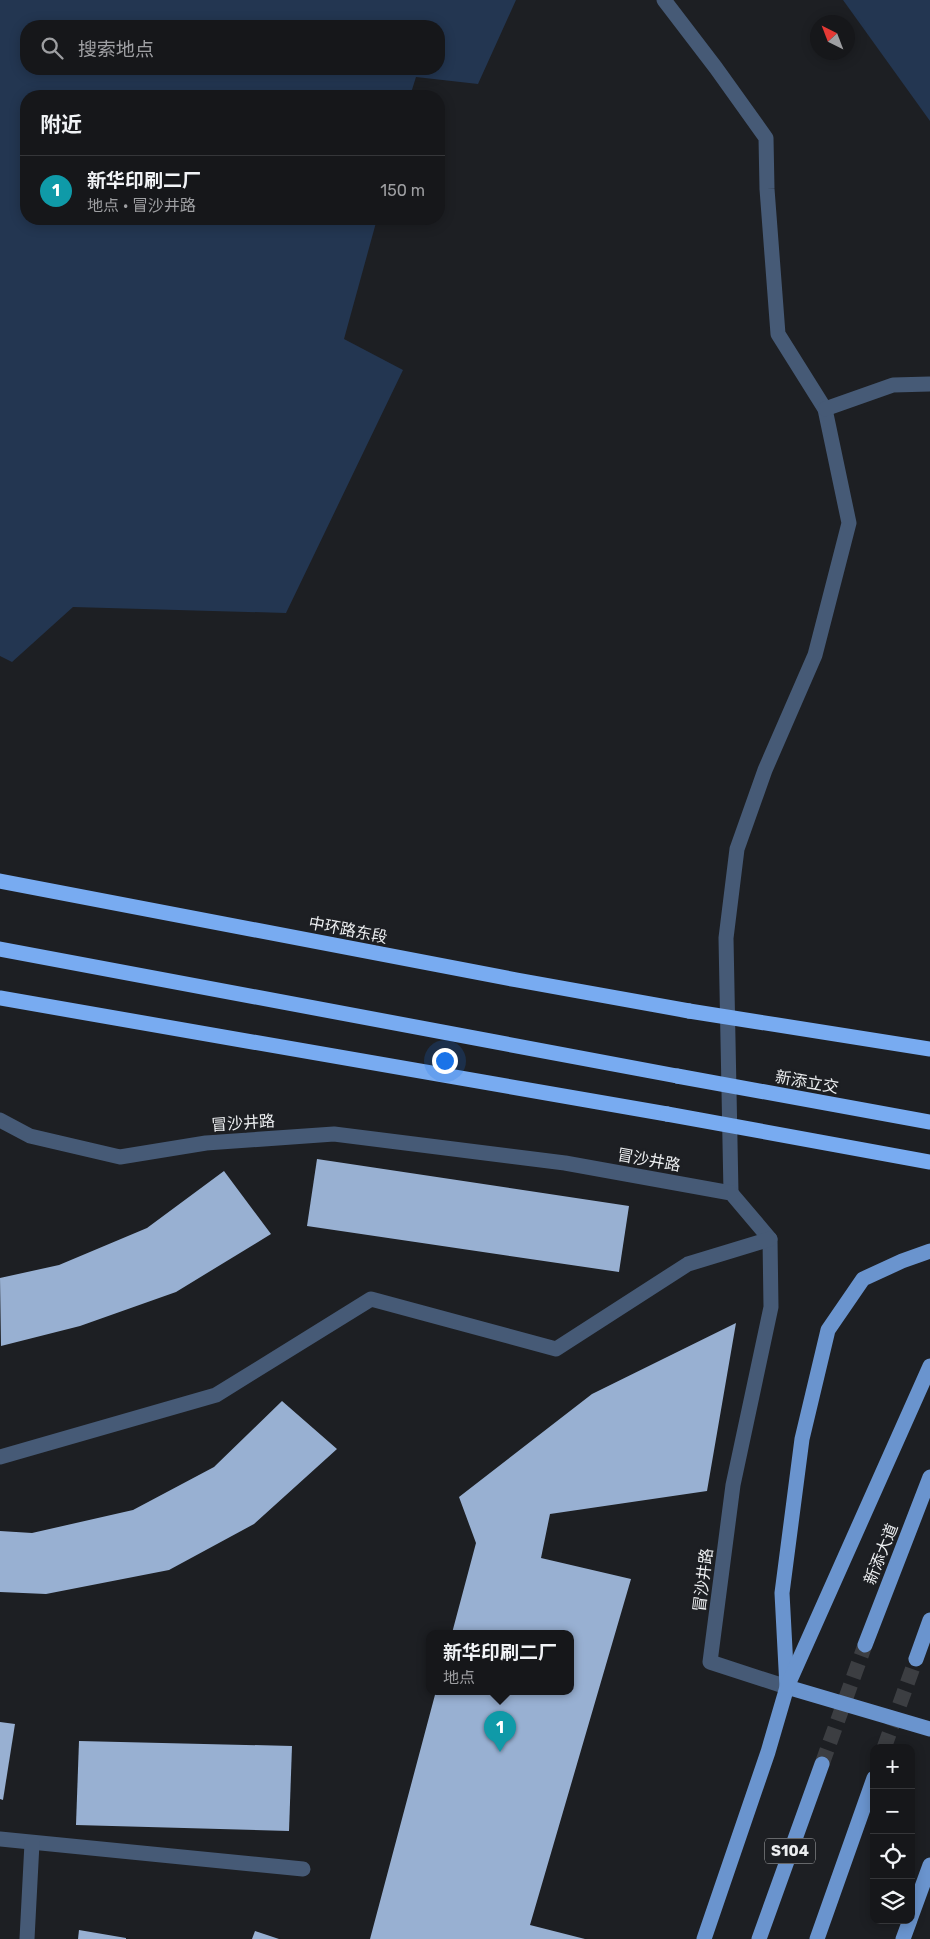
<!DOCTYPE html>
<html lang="zh">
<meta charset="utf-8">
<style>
:root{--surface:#16171a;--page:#1f2023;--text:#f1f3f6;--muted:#9e9fa2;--line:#353639;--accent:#1a73e8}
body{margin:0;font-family:Rubik,"Noto Sans SC",sans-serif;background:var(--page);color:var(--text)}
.controls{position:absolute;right:15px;bottom:15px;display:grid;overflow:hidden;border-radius:10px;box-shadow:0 2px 12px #0003}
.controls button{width:45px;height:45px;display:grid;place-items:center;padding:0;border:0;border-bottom:1px solid var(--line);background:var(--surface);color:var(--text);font:25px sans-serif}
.compass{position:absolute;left:810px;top:15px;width:45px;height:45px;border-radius:50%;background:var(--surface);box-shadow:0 2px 12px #0003;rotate:318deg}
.you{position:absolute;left:444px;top:1060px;width:18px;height:18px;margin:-12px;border:4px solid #fff;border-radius:50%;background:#1a73e8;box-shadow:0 0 0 8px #1a73e833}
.badge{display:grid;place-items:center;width:32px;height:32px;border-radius:50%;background:var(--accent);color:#fff;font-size:16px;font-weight:700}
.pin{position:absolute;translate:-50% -41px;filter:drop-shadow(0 1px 2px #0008)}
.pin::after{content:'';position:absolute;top:26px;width:18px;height:15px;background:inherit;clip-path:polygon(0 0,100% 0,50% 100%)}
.popup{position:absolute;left:426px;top:1630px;width:148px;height:65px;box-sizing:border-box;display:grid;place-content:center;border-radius:10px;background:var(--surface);filter:drop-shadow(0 1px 4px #0005);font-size:16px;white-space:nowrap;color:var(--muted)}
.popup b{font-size:19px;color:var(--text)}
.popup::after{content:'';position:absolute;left:50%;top:100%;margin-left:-10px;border:10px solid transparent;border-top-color:var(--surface)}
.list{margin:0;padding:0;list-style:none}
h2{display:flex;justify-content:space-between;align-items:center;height:65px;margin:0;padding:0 20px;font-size:21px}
h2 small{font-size:16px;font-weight:400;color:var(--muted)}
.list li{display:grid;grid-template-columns:32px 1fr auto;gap:15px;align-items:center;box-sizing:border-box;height:70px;padding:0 20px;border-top:1px solid var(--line)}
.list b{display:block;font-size:19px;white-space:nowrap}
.list p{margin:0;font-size:16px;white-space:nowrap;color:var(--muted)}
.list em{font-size:16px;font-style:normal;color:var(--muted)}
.icon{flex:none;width:28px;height:28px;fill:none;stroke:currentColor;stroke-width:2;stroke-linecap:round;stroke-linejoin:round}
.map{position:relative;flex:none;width:930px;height:1939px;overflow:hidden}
.search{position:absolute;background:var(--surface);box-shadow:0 2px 12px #0003;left:20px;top:20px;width:425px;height:55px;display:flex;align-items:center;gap:12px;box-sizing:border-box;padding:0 18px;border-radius:20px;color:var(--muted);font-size:19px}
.panel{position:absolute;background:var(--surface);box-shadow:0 2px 12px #0003;left:20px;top:90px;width:425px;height:135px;border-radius:20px}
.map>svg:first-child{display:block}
.green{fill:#233651;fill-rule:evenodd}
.building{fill:#98b0d2}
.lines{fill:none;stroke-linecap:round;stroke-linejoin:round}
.primary-tunnel{stroke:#3c3e42;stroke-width:15;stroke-dasharray:15 8;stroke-linecap:butt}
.street{stroke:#465a76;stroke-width:15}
.primary{stroke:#6a94ce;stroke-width:15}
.highway{stroke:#78abf1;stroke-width:15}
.highway-bridge{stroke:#78abf1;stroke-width:15}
.labels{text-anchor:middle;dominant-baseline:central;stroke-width:5;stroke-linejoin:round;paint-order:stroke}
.shield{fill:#1d1f23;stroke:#aeb0b2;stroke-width:1}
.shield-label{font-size:15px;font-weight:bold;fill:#eceef0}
.street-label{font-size:16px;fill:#eceef0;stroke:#1d1f23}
</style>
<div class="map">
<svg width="930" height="1939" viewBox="0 0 930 1939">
<rect width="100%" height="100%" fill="#1d1f23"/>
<!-- green -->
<g class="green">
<path d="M 0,0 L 516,0 L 478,84 L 416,77 L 410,96 L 26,96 L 26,219 L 377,219 L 344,339 L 403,370 L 286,613 L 73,607 L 12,662 L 0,656 ZM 26,26 L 439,26 L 439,69 L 26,69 Z"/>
<path d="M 843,0 L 930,0 L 930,121 Z"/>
</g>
<!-- building -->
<g class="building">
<path d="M 317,1159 L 629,1206 L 619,1272 L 307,1226 Z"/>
<path d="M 224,1171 L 271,1234 L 176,1292 L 80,1326 L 1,1346 L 0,1278 L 59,1265 L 147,1228 Z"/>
<path d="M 736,1323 L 707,1491 L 550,1514 L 541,1558 L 631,1579 L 530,1925 L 585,1939 L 370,1939 L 436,1691 L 570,1691 L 570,1633 L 452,1633 L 476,1543 L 459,1497 L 592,1394 Z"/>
<path d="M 282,1401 L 337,1449 L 254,1524 L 169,1570 L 46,1594 L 0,1592 L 0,1531 L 32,1533 L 133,1510 L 214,1467 Z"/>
<path d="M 0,1722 L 15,1724 L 3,1800 L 0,1799 Z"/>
<path d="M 79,1741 L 292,1746 L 289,1831 L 76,1825 Z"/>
<path d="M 79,1930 L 126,1938 L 126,1939 L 78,1939 Z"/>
<path d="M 255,1931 L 279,1939 L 252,1939 Z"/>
</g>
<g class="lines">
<!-- primary-tunnel -->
<g class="primary-tunnel">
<path d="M 884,1748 L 916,1659"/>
<path d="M 822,1764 L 865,1645"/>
</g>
<!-- street -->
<g class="street">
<path d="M 664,0 L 716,68 L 766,138 L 767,189 L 778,334 L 825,409 L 849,523 L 815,655 L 765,770 L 737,849 L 726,938 L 731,1193"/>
<path d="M 825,409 L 893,385 L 930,384"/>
<path d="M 0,1120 L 30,1136 L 120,1157 L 206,1143 L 334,1134 L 565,1163 L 731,1193 L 770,1239 L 771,1307 L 733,1485 L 710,1662 L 787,1687"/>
<path d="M 0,1457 L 216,1395 L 371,1299 L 556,1349 L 688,1264 L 770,1239"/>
<path d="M 0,1839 L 303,1869"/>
<path d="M 27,1939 L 32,1843"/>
</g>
<!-- primary -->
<g class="primary">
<path d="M 930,1251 L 902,1261 L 863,1279 L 828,1330 L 802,1439 L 782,1593 L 787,1687 L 930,1729"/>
<path d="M 865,1645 L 930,1477"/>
<path d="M 916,1659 L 930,1620"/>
<path d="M 911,1917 L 930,1865"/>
<path d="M 704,1939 L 768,1752 L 787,1687 L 930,1366"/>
<path d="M 759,1939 L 822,1764"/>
<path d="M 817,1939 L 874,1778"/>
<path d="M 903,1939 L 910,1920"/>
</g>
<!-- highway -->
<g class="highway">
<path d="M 0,881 L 517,980 L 689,1011"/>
<path d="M 0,949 L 677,1076"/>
<path d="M 0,998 L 667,1114"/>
</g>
<!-- highway-bridge -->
<g class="highway-bridge">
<path d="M 689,1011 L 930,1049"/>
<path d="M 677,1076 L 930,1122"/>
<path d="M 667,1114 L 930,1162"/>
</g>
</g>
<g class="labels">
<!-- shield labels -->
<rect class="shield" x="765" y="1838.5" width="50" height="25" rx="4"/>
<g class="shield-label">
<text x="790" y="1851">S104</text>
</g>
<!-- street labels -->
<g class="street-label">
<text transform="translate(348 930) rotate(11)">中环路东段</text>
<text transform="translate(807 1082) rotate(10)">新添立交</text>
<text transform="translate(243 1123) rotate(-4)">冒沙井路</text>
<text transform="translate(649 1160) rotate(10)">冒沙井路</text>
<text transform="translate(881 1554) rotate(-68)">新添大道</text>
<text transform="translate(703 1580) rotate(-83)">冒沙井路</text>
</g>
</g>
</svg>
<div class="controls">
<button>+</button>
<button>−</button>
<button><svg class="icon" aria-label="locate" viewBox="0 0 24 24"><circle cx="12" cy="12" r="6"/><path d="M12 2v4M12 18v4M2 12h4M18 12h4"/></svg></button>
<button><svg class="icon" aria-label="layers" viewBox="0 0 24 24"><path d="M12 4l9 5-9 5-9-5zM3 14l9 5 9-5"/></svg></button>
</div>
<svg class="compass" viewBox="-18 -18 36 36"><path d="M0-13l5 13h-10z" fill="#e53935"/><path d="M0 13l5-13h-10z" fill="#9e9fa2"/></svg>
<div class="you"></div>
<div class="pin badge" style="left:500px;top:1752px;background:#0f9aa8">1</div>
<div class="popup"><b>新华印刷二厂</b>地点</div>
<div class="search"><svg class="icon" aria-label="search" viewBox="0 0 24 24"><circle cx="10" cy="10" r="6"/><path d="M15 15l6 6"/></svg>搜索地点</div>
<section class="panel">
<h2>附近<small></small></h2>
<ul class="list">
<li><span class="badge" style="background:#0f9aa8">1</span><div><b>新华印刷二厂</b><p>地点 · 冒沙井路</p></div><em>150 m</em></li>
</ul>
</section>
</div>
